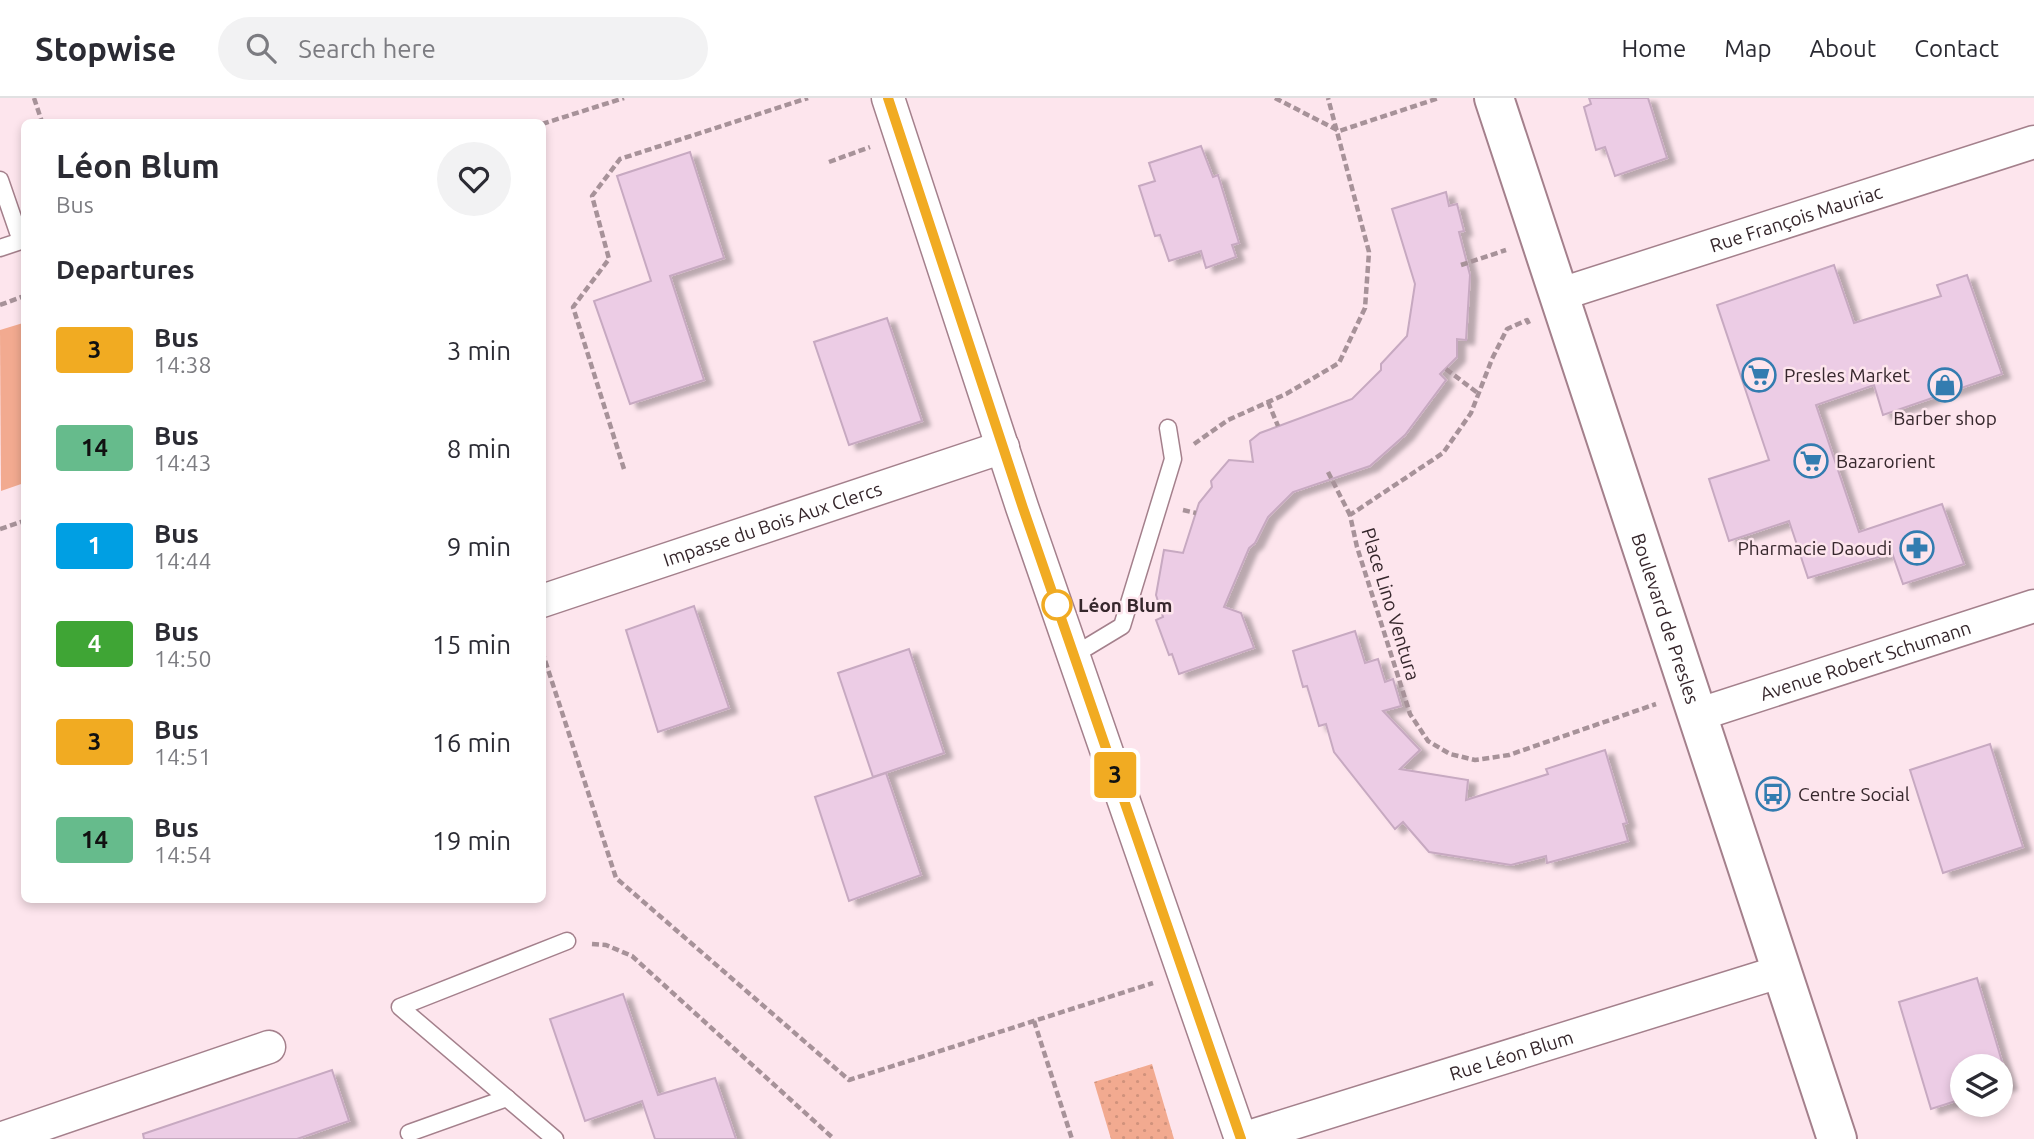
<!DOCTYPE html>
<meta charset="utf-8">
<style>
:root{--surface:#fff;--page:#f2f2f3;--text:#2b2b33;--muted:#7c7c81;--line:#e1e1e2}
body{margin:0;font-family:Ubuntu,sans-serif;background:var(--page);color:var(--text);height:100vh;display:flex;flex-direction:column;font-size:26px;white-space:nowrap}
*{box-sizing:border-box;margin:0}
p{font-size:23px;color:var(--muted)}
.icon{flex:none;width:38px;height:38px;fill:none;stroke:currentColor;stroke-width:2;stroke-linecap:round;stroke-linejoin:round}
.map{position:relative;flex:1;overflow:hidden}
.panel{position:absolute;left:21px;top:21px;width:525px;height:784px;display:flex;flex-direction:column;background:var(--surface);border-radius:10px;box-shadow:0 4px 10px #0003}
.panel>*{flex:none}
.badge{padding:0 14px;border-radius:5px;font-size:24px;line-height:46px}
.fabs{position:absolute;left:1950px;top:956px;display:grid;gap:14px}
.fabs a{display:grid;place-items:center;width:63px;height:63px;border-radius:50%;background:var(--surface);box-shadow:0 4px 10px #0003;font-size:35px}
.map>.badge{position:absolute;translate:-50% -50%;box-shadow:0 0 0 4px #fff}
h2{padding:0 35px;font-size:26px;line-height:63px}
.round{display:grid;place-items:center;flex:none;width:74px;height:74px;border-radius:37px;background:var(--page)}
.headline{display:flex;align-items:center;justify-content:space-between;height:119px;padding:0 35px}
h1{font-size:33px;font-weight:700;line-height:52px}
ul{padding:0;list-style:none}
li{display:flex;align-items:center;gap:21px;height:98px;padding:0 35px}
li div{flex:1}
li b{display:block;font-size:26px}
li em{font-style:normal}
li .badge{min-width:77px;font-weight:700;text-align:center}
header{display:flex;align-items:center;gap:42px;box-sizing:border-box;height:98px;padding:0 35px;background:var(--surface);border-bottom:2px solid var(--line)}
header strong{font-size:33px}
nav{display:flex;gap:38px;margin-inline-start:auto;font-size:24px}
.search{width:490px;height:63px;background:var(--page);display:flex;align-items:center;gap:18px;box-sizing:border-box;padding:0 24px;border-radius:38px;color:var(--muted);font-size:26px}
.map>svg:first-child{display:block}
</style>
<header>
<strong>Stopwise</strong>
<div class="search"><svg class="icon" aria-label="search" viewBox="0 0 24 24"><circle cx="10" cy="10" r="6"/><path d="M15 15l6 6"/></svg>Search here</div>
<nav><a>Home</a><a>Map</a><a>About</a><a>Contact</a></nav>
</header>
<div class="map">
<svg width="2034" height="1041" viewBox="0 0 2034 1041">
<defs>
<pattern id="grass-dots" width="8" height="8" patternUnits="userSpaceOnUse" patternTransform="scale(1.75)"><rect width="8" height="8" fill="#f2aa90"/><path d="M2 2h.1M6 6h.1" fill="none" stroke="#d0927c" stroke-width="1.8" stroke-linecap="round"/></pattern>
<filter id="shadow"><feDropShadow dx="8" dy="4.5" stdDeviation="2" flood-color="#0004"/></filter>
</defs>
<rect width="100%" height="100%" fill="#fde5ed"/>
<polygon fill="url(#grass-dots)" points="1152,966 1174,1041 1111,1041 1094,984"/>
<polygon fill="#f2aa90" points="23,225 24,231 24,385 1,393 0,232"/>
<g fill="#eccce5" stroke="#c7a9c1" stroke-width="2" filter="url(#shadow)">
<polygon points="1589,0 1648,0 1667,60 1615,78 1605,49 1596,52 1584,9 1591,6"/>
<polygon points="1201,48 1213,79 1218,77 1239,145 1232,147 1236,159 1206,170 1201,153 1169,163 1160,137 1155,138 1139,88 1155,83 1149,65"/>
<polygon points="690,54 724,160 670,178 704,282 630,306 594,203 651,183 617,78"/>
<polygon points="1446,94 1449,108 1457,106 1464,133 1459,134 1470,177 1466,242 1457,241 1457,259 1440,276 1446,282 1405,337 1370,368 1293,394 1268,419 1255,445 1249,450 1224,509 1241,515 1254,550 1179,576 1172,556 1169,557 1156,522 1163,519 1156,497 1164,452 1183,455 1199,405 1212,389 1211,383 1229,362 1253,364 1250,343 1260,335 1352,301 1381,272 1381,266 1407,238 1415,186 1392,111"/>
<polygon points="1834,167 1854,225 1941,198 1937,187 1967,177 2002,276 1883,317 1874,287 1816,307 1859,434 1942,406 1964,466 1903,486 1892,455 1808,480 1789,423 1729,443 1709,381 1769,362 1717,207"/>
<polygon points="887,220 922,323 849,347 814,244"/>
<polygon points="694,508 729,610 658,634 626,532"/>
<polygon points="1355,533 1365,565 1378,561 1385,584 1393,581 1401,608 1383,613 1420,652 1400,671 1468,682 1466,702 1548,676 1546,671 1605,652 1627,725 1623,726 1628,743 1547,765 1546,758 1511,767 1429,754 1403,724 1395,731 1334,654 1326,626 1319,628 1307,588 1303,589 1293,553"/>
<polygon points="909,551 944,655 873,679 838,575"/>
<polygon points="1990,646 2023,749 1943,775 1910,672"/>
<polygon points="886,675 921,777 849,803 815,699"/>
<polygon points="1977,880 2009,987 2000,990 2000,968 1962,968 1962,1001 1931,1011 1899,904"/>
<polygon points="623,896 658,997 715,980 736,1041 655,1041 642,1003 585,1023 550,921"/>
<polygon points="332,972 349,1023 297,1041 144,1041 143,1036"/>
</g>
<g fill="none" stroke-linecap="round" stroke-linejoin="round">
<defs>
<g id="lane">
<polyline points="0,82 21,143 0,150"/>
<polyline points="1074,557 1122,528 1173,361 1168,330"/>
<polyline points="409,1035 507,1000"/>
<polyline points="555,1041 400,909 567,843"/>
</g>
<g id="street">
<polyline points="888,0 1022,409 1241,1041"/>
<path id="s1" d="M1558,197L2034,44"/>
<path id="s2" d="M542,503L1003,349"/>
<path id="s3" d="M1697,617L2034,508"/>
<polyline points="0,1041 269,949"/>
<path id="s4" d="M1242,1041L1782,873"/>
</g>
<g id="secondary">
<path id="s5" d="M1494,0L1837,1041"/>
</g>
</defs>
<use href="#lane" stroke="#a4808c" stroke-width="19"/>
<use href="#street" stroke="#a4808c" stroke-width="35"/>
<use href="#secondary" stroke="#a4808c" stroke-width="42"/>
<g stroke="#a79299" stroke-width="4.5" stroke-dasharray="7 3.5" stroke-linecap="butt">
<polyline points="34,0 42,24"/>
<polyline points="1275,0 1339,33 1439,0"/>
<polyline points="542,26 624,0"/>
<polyline points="829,64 870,49"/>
<polyline points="1461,167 1506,152"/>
<polyline points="0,207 24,198"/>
<polyline points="1529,226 1527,222 1507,231 1492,261 1471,315 1443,355 1350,417 1357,449 1410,616 1428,643 1450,656 1475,662 1509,657 1656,606"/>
<polyline points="1446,271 1479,296"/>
<polyline points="1268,304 1278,328"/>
<polyline points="1194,346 1228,322 1286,296 1339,265 1365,210 1369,154 1328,0"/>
<polyline points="624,371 573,209 609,161 592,98 620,61 808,0"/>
<polyline points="1328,374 1350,417"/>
<polyline points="1183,412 1196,415"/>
<polyline points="0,431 24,423"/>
<polyline points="542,553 616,780 849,982 1153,885"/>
<polyline points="592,846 606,847 632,858 834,1041"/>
<polyline points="1034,923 1072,1041"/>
</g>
<use href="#lane" stroke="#fff" stroke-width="16"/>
<use href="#street" stroke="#fff" stroke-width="32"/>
<use href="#secondary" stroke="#fff" stroke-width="38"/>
</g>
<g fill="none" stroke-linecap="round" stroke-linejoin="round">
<defs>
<polyline id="line" points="888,0 1023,410 1241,1041"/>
</defs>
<use href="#line" stroke="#fff" stroke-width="16"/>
<use href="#line" stroke="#f1ab22" stroke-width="10"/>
</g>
<defs>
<symbol id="supermarket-ring" viewBox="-11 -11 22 22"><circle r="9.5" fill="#fde5ed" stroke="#337cb0" stroke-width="1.5"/><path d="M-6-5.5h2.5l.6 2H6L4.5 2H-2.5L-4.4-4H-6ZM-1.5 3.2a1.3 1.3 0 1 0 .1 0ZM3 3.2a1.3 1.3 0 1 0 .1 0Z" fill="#337cb0"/></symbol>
<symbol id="shop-ring" viewBox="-11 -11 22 22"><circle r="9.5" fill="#fde5ed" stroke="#337cb0" stroke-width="1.5"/><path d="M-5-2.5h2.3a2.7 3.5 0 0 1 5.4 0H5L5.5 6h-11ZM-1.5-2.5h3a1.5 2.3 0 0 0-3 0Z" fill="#337cb0"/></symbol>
<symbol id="pharmacy-ring" viewBox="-11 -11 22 22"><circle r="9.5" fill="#fde5ed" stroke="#337cb0" stroke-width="1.5"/><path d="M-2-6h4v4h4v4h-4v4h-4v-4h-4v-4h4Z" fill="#337cb0"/></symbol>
<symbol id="bus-ring" viewBox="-11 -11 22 22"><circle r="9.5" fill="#fde5ed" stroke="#337cb0" stroke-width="1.5"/><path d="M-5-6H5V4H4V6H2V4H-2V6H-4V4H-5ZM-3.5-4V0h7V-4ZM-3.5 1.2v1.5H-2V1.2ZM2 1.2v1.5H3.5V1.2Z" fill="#337cb0"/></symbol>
</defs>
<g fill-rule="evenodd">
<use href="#supermarket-ring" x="1740" y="258" width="38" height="38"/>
<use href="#shop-ring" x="1926" y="268" width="38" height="38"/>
<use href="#supermarket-ring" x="1792" y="344" width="38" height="38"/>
<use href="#pharmacy-ring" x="1898" y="431" width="38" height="38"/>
<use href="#bus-ring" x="1754" y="677" width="38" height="38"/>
</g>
<circle fill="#fff" stroke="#f1ab22" stroke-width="3.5" cx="1057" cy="507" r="14"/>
<g text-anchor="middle" stroke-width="5" stroke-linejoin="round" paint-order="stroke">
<g font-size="19" fill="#36272c" stroke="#fde5ed">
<text dy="7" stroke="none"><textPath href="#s1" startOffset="250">Rue François Mauriac</textPath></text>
<text dy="7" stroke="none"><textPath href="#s2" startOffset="243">Impasse du Bois Aux Clercs</textPath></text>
<text transform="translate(1391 506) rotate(73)" y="7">Place Lino Ventura</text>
<text dy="7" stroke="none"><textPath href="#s5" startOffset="548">Boulevard de Presles</textPath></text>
<text dy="7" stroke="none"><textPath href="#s3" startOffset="177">Avenue Robert Schumann</textPath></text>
<text dy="7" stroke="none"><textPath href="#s4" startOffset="282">Rue Léon Blum</textPath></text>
</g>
<g font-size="19" fill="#36272c" stroke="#fde5ed" text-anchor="start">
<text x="1784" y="284">Presles Market</text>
<text x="1945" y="327" text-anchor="middle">Barber shop</text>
<text x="1836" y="370">Bazarorient</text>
<text x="1892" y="457" text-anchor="end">Pharmacie Daoudi</text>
<text x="1798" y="703">Centre Social</text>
</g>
<g font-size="19" font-weight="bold" fill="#36272c" stroke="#fde5ed" text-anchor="start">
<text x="1078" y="514">Léon Blum</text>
</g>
</g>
</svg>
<div class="fabs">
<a><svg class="icon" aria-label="layers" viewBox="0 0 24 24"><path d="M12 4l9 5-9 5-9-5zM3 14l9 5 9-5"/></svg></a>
</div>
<b class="badge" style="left:1115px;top:677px;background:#f1ab22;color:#111">3</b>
<section class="panel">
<div class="headline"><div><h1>Léon Blum</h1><p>Bus</p></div><a class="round"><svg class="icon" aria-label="heart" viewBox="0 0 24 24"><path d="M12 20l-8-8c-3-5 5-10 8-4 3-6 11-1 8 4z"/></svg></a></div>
<h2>Departures</h2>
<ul>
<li><span class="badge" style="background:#f1ab22;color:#111">3</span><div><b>Bus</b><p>14:38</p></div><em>3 min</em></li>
<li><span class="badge" style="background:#66bb8c;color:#111">14</span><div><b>Bus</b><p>14:43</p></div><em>8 min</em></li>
<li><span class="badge" style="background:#009fe3;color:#fff">1</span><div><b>Bus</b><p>14:44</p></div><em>9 min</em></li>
<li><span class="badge" style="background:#3fa535;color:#fff">4</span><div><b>Bus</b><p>14:50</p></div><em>15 min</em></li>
<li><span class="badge" style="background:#f1ab22;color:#111">3</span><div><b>Bus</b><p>14:51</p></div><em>16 min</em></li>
<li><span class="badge" style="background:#66bb8c;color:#111">14</span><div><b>Bus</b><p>14:54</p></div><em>19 min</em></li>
</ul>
</section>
</div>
